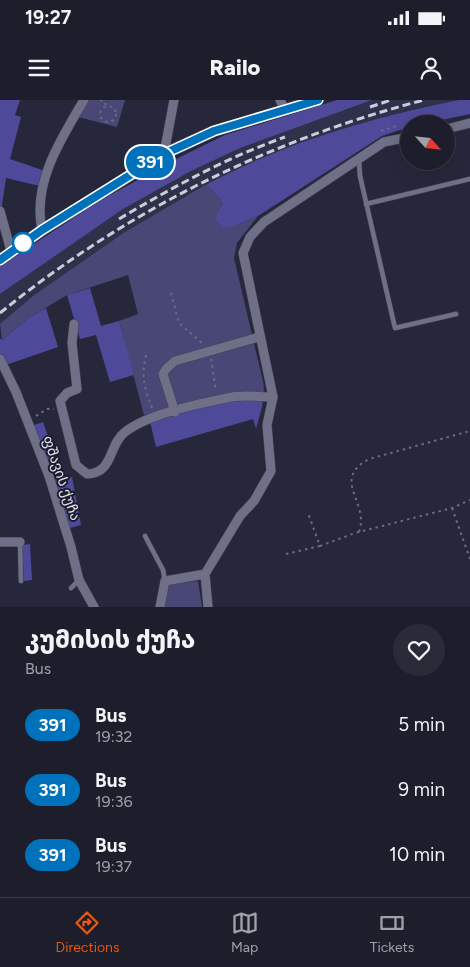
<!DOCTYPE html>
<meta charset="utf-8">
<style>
:root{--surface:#1d1d2c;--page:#2a2a38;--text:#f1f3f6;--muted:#a0a2a9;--line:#3b3b48;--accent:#ea580c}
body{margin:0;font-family:Figtree,"Noto Sans Georgian",sans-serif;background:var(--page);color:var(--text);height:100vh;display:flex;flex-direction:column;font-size:19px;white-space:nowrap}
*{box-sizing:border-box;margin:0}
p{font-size:16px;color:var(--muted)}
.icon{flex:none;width:28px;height:28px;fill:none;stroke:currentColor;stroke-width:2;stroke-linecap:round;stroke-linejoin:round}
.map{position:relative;height:507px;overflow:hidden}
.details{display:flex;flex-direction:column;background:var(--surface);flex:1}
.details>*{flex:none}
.badge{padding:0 10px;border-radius:16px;font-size:18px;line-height:32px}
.needle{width:32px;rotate:117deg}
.buttons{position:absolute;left:400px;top:15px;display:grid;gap:10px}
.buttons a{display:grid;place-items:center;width:55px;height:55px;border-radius:50%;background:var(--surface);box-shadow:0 5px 20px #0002,0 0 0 1px var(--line);font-size:25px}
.map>.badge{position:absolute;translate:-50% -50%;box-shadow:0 0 0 2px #fff}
.round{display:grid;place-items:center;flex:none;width:52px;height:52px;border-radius:26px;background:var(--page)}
.headline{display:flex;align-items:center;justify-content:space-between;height:85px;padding:0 25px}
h1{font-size:24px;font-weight:800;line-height:38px}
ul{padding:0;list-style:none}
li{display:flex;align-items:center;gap:15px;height:65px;padding:0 25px}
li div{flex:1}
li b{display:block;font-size:19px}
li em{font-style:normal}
li .badge{min-width:55px;font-weight:700;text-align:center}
.status{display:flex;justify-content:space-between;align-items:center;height:35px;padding:0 25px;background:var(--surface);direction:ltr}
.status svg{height:14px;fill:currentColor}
header{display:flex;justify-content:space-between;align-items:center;height:65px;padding:0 25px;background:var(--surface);font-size:22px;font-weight:800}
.dock{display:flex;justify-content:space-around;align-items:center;height:70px;border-top:1px solid var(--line);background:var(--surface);font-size:14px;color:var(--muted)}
.dock a{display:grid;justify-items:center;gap:2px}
.dock .selected{color:var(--accent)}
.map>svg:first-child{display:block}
</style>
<div class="status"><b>19:27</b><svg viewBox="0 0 49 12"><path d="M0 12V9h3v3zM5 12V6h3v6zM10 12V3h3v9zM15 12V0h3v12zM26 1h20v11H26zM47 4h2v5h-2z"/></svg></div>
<header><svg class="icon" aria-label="menu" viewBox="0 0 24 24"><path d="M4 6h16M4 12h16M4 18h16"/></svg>Railo<svg class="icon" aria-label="person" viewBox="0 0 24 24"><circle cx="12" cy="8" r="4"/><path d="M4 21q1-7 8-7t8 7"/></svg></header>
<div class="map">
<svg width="470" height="507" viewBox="0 0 470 507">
<rect width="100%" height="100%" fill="#27273b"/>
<polygon fill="#2f304a" points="372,0 459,0 361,23 232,71 207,84 0,224 0,194 123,109 191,71 240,48"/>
<g fill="#484776">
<polygon points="87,0 125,0 117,27 78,17"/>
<polygon points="207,84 223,103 217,113 237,125 258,116 237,143 234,158 264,286 261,290 207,299 144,315 119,221 138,214 128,175 67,195 30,217 2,240 0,224 33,196 125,132"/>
<polygon points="198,481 202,507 164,507 168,484"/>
</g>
<g fill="#4f499a">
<polygon points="0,0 20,0 15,15 21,17 10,59 45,71 40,86 6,78 2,105 4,123 0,128"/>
<polygon points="337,0 372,0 240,48 191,71 123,109 0,194 0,166 101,100 184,55 225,35"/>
<path d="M459,0H470V14L423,24H409V27L382,36L258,116L237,125L224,128L216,121L217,113L223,103L207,84C285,43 372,17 459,0Z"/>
<polygon points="90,188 101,226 119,221 134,275 110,282 96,235 80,239 67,195"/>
<polygon points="46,208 58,247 0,267 0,238 2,240 30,217"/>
<polygon points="264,286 262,307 256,329 253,319 156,347 148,313 207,299 261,290"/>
<polygon points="43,322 63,379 72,377 81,425 70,428 31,326"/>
<polygon points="30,444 32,480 24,481 22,445"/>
</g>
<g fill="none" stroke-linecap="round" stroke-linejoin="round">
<defs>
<g id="service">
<polyline points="359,60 360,76 395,228 456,214"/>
<polyline points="366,104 470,79"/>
<polyline points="145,436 163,470 165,481"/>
<polyline points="20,442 21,481"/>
<polyline points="71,488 79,480"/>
</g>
<g id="minor">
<polyline points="280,0 285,10"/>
<polyline points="446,29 470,23"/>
<polyline points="164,54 174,0"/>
<polyline points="0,111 11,151"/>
<path d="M42,130C32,83 61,39 84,0"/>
<path d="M74,224L72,243L77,289L67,293L60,301L76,365L87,374C114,373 108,345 125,332C148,314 198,304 227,298C241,294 258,297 273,297"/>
<polyline points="0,259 16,292 49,376 71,447 79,480 94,507"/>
<polyline points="175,312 163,274 166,269 175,261 259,237"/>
<polyline points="0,442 20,442"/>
<polyline points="160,507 165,481 205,474"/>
<polyline points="208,507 205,474 240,416 254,401 271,371 267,325 273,297 243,153 250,137 264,122 384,42 409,37"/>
</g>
<polyline id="tertiary" points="0,160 42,130 164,54 214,31 318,0"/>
</defs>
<use href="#service" stroke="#434253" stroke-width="5.5"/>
<use href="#minor" stroke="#434253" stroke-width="10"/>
<use href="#tertiary" stroke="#434253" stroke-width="12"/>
<g stroke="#6c6c7e" stroke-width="2" stroke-dasharray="2.5 4" stroke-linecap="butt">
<polyline points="100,0 104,1 106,5"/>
<circle cx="108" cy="14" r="8"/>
<polyline points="381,31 396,26"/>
<polyline points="171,193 179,223 203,244"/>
<path d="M146,255C141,277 144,286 152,308"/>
<polyline points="211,259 216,291"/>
<polyline points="36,316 47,309 54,309"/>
<polyline points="452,408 470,459"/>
<path d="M359,432C370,402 330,380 369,359L470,331"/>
<polyline points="320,446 355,433 452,408 470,400"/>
<polyline points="286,454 320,446 308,413"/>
</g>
<use href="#service" stroke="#6f7087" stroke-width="4.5"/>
<use href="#minor" stroke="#6f7087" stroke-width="9"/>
<use href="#tertiary" stroke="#6f7087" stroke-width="11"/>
<g stroke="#cbccda" stroke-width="3" stroke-dasharray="8 4" stroke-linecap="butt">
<polyline points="370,7 391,0"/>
<path d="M119,119C173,87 226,58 285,37"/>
<path d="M0,213C126,111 267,41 424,0"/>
</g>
</g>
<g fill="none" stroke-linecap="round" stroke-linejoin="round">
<defs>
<polyline id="line" points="0,160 42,130 164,54 214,31 318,0"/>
</defs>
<use href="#line" stroke="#fff" stroke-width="11"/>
<use href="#line" stroke="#0072bc" stroke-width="8"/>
</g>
<circle fill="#fff" stroke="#0072bc" stroke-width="2.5" cx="23" cy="143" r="10"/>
<g text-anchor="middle" stroke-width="4" stroke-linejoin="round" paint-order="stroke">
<g font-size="14" fill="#e4e5f2" stroke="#1d1d30">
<text transform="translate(62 378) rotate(71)" y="5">ფშავის ქუჩა</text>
</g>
</g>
</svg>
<div class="buttons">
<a><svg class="needle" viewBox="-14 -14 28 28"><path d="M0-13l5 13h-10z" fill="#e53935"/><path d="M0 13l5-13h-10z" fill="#a0a2a9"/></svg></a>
</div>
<b class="badge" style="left:150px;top:62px;background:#0072bc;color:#fff">391</b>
</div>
<section class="details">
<div class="headline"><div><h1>კუმისის ქუჩა</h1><p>Bus</p></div><a class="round"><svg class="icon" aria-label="heart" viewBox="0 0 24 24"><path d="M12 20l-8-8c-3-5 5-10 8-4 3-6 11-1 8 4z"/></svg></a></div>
<ul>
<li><span class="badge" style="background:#0072bc;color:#fff">391</span><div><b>Bus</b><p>19:32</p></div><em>5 min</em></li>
<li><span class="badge" style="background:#0072bc;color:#fff">391</span><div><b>Bus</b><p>19:36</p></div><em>9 min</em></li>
<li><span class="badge" style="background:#0072bc;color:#fff">391</span><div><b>Bus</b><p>19:37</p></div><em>10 min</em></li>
</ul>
</section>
<nav class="dock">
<a class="selected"><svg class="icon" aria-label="directions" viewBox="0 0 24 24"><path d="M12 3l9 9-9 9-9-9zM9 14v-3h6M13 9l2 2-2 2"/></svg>Directions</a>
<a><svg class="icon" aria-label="map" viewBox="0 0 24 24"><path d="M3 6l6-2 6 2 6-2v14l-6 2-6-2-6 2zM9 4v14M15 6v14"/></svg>Map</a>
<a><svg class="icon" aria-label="tickets" viewBox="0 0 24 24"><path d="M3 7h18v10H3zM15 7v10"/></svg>Tickets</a>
</nav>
